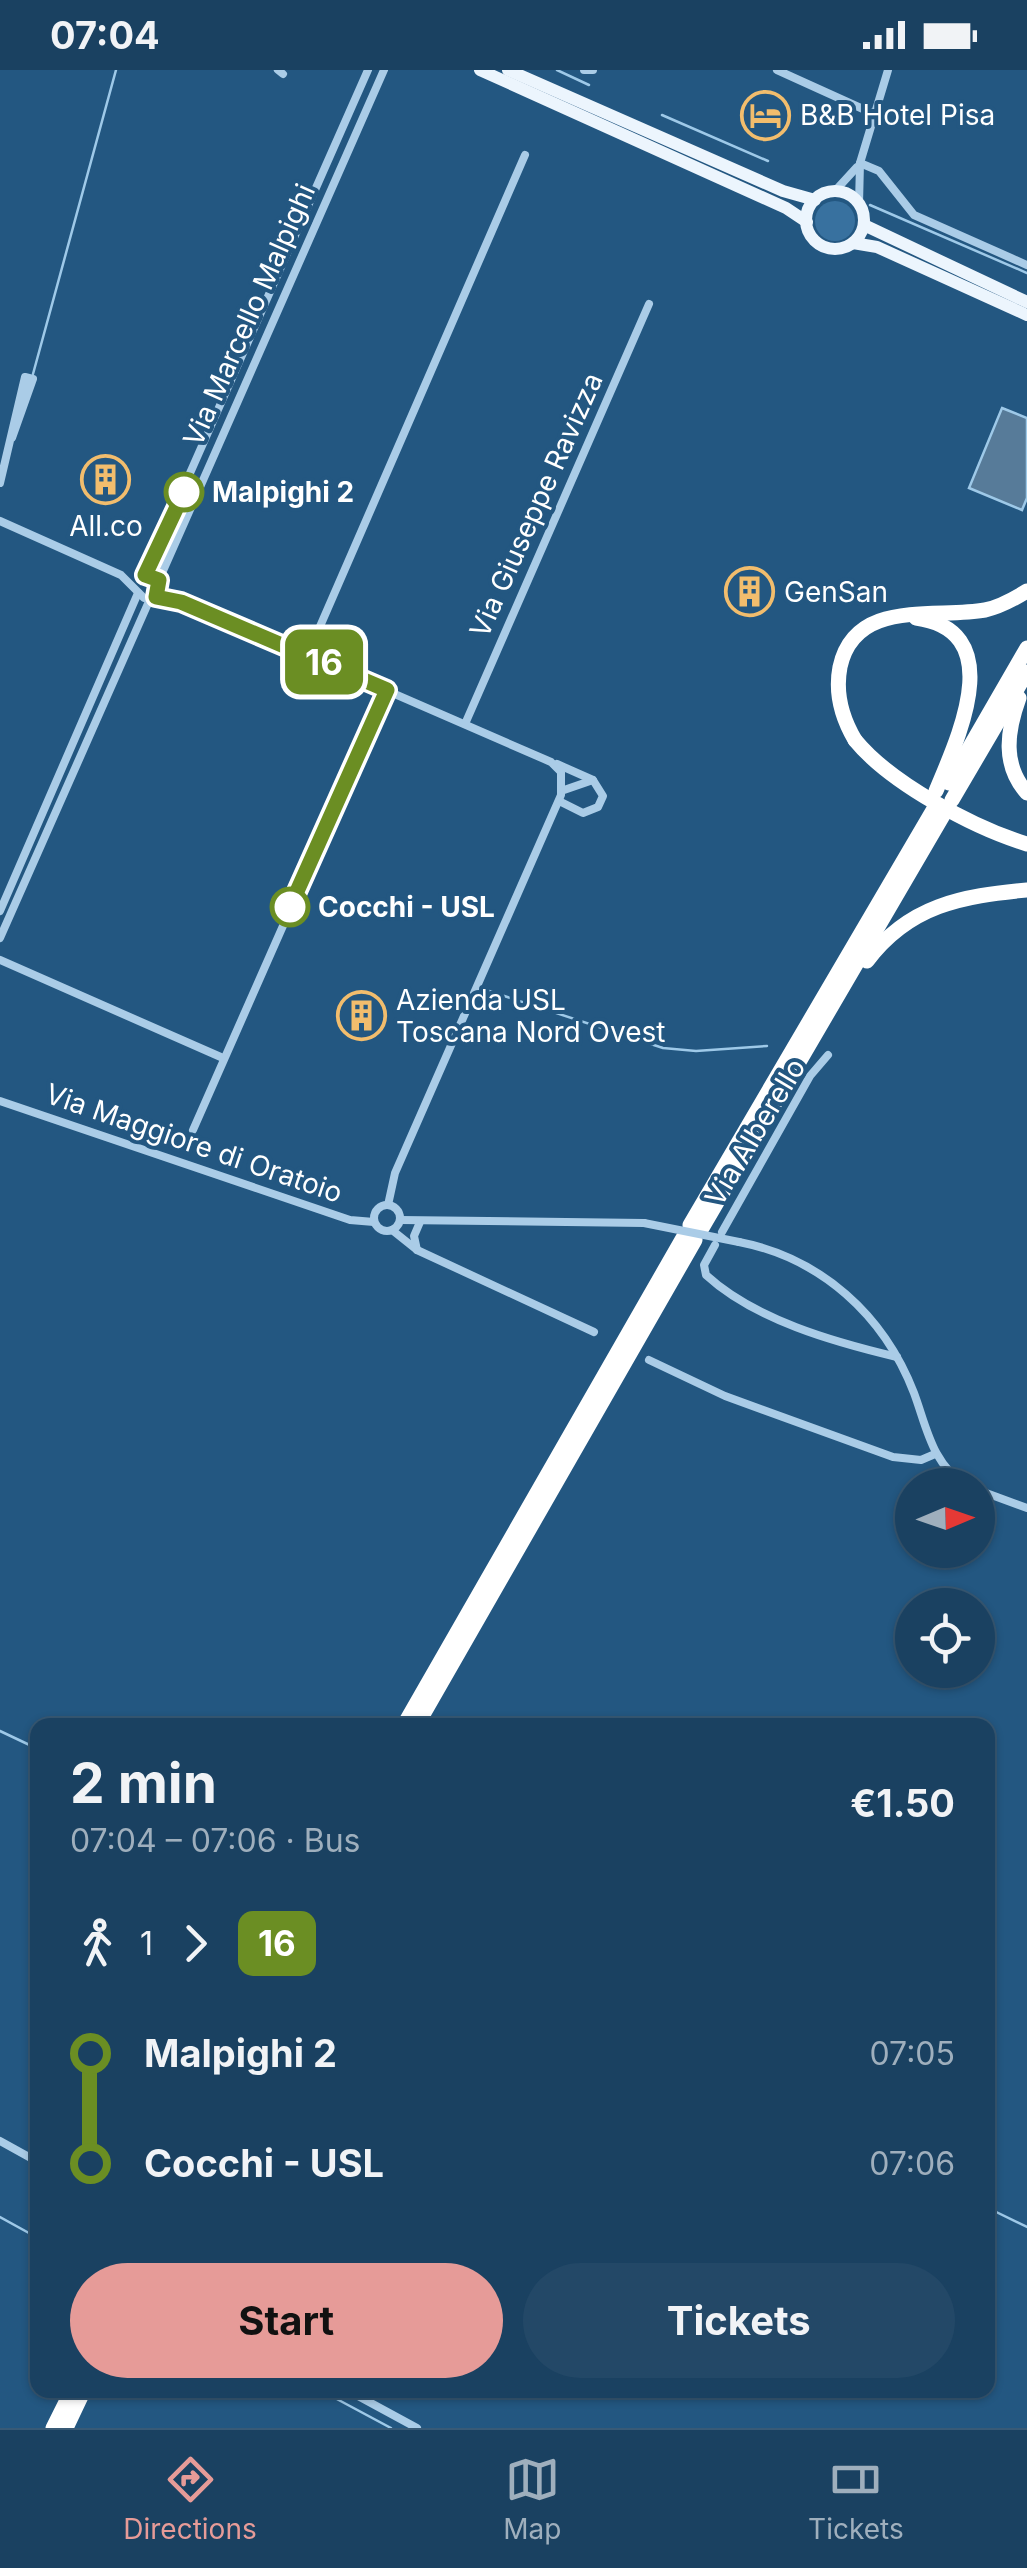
<!DOCTYPE html>
<meta charset="utf-8">
<style>
:root{--surface:#1a4161;--page:#234867;--text:#f1f3f6;--muted:#9fafbd;--line:#385a76;--accent:#e69b98}
body{margin:0;font-family:Inter,sans-serif;background:var(--page);color:var(--text);height:100vh;display:flex;flex-direction:column;font-size:38px;white-space:nowrap}
*{box-sizing:border-box;margin:0}
p{font-size:32px;color:var(--muted)}
.icon{flex:none;width:55px;height:55px;fill:none;stroke:currentColor;stroke-width:2;stroke-linecap:round;stroke-linejoin:round}
.map{position:relative;flex:1;overflow:hidden}
.side{position:absolute;left:30px;top:1648px;width:965px;height:680px;display:flex;flex-direction:column;background:var(--surface);border-radius:20px;box-shadow:0 2px 8px #0004,0 0 0 2px var(--line)}
.side>*{flex:none}
.badge{padding:0 20px;border-radius:15px;font-size:35px;line-height:65px}
.needle{width:65px;rotate:88deg}
.buttons{position:absolute;left:895px;top:1398px;display:grid;gap:20px}
.buttons a{display:grid;place-items:center;width:100px;height:100px;border-radius:50%;background:var(--surface);box-shadow:0 2px 8px #0004,0 0 0 2px var(--line);font-size:50px}
.map>.badge{position:absolute;translate:-50% -50%;box-shadow:0 0 0 5px #fff}
.legs{display:flex;align-items:center;gap:15px;height:110px;padding:0 40px;font-size:32px}
.legs p{margin-inline-start:auto}
.overview{display:flex;align-items:center;justify-content:space-between;height:170px;padding:0 40px}
h1{font-size:55px;font-weight:700;line-height:75px}
.cta{display:flex;gap:20px;margin-top:auto;padding:20px 40px}
.cta a{flex:1;height:115px;border-radius:60px;background:var(--accent);color:#111;font-size:40px;font-weight:700;line-height:115px;text-align:center}
.cta a+a{background:var(--page);color:var(--text)}
ul{padding:0 40px;list-style:none}
li{display:flex;align-items:center;gap:35px;height:110px;font-size:38px}
li i{display:grid;place-items:center;width:15px;height:100%;margin:0 12px;background:currentColor}
li i::after{content:'';width:25px;height:25px;margin:-12px;border:8px solid;border-radius:50%;background:var(--surface)}
li p{margin-inline-start:auto}
li:first-child i{background:linear-gradient(#0000 50%,currentColor 0)}
li:last-child i{background:linear-gradient(currentColor 50%,#0000 0)}
.status{display:flex;justify-content:space-between;align-items:center;height:70px;padding:0 50px;background:var(--surface);direction:ltr}
.status svg{height:28px;fill:currentColor}
.dock{display:flex;justify-content:space-around;align-items:center;height:140px;border-top:2px solid var(--line);background:var(--surface);font-size:28px;color:var(--muted)}
.dock a{display:grid;justify-items:center;gap:5px}
.dock .active{color:var(--accent)}
.map>svg:first-child{display:block}
</style>
<div class="status"><b>07:04</b><svg viewBox="0 0 49 12"><path d="M0 12V9h3v3zM5 12V6h3v6zM10 12V3h3v9zM15 12V0h3v12zM26 1h20v11H26zM47 4h2v5h-2z"/></svg></div>
<div class="map">
<svg width="1027" height="2358" viewBox="0 0 1027 2358">
<rect width="100%" height="100%" fill="#235781"/>
<circle fill="#38719f" cx="835" cy="151" r="20"/>
<polygon fill="#577b99" stroke="#9ec9e8" stroke-width="2.5" points="1002,338 1027,348 1027,428 1022,440 969,418"/>
<g fill="none" stroke-linecap="round" stroke-linejoin="round">
<g stroke="#9ec9e8" stroke-width="2.5">
<polyline points="557,0 589,15"/>
<polyline points="662,45 768,91"/>
<polyline points="870,135 1027,203"/>
<polyline points="33,304 116,0"/>
<polyline points="489,921 663,978 696,981 767,976"/>
<polyline points="0,1661 38,1679"/>
<polyline points="988,2138 1027,2157"/>
<polyline points="0,2147 38,2168"/>
<polyline points="320,2320 391,2358"/>
</g>
<g stroke="#aacce7" stroke-width="8">
<polyline points="278,0 283,4"/>
<polyline points="584,0 593,0"/>
<polyline points="777,0 874,44"/>
<polyline points="860,93 879,101 914,145 1027,195"/>
<polyline points="835,121 857,97"/>
<polyline points="859,134 860,93 888,0"/>
<polyline points="0,413 25,307 33,309 12,368"/>
<polyline points="0,451 121,505 144,528 181,531 551,692 561,702 561,725 395,1103 388,1135"/>
<polyline points="145,505 368,0"/>
<polyline points="159,510 384,0"/>
<polyline points="308,584 525,85"/>
<polyline points="465,654 649,234"/>
<polyline points="557,694 593,710 603,726 598,737 583,743 559,731"/>
<polyline points="564,720 593,710"/>
<polyline points="0,841 138,523"/>
<polyline points="0,868 150,529"/>
<polyline points="0,890 223,988"/>
<polyline points="0,1031 350,1150 374,1152"/>
<polyline points="193,1060 387,620"/>
<circle cx="387" cy="1148" r="13"/>
<polyline points="400,1150 644,1153"/>
<polyline points="392,1160 417,1180 594,1262"/>
<polyline points="722,1162 810,1006 828,985"/>
<path d="M739,1172C821,1188 884,1245 914,1323C927,1358 932,1394 966,1415"/>
<path d="M715,1175L704,1195L706,1205C755,1250 834,1272 897,1287"/>
<polyline points="417,1180 414,1166 420,1152"/>
<polyline points="649,1290 725,1326 893,1387 921,1390 935,1384"/>
<polyline points="978,1420 1027,1438"/>
<polyline points="0,2071 38,2092"/>
<polyline points="347,2320 417,2358"/>
</g>
<g stroke="#ecf5fd" stroke-width="12">
<polyline points="480,0 786,138 807,152"/>
<polyline points="508,0 783,121 815,130"/>
<circle cx="835" cy="150" r="29"/>
<polyline points="864,155 1027,232"/>
<polyline points="853,173 877,177 1027,245"/>
</g>
<g stroke="#fff" stroke-width="15">
<path d="M916,548C1010,561 957,670 936,721"/>
<path d="M1019,628C1007,661 1002,695 1027,723"/>
<path d="M855,670C842,648 835,623 840,597C855,528 935,549 985,540C1000,537 1014,529 1027,521"/>
<polyline points="949,713 1027,578"/>
<polyline points="952,730 1027,602"/>
<path d="M867,891C909,835 962,826 1027,820"/>
<polyline points="690,1155 935,737"/>
<polyline points="702,1158 945,742"/>
<polyline points="404,1655 683,1168"/>
<polyline points="417,1655 695,1170"/>
<polyline points="53,2358 72,2320"/>
<polyline points="66,2358 84,2320"/>
</g>
<polyline stroke="#aacce7" stroke-width="8" points="644,1153 739,1172"/>
<path stroke="#fff" stroke-width="15" d="M855,670C890,713 974,758 1027,774"/>
</g>
<g fill="none" stroke-linecap="round" stroke-linejoin="round">
<defs>
<polyline id="line-1" points="184,422 145,505 159,510 156,527 181,532 387,620 290,837"/>
</defs>
<use href="#line-1" stroke="#fff" stroke-width="22"/>
<use href="#line-1" stroke="#6b8e23" stroke-width="15"/>
</g>
<defs>
<symbol id="hotel-ring" viewBox="-11 -11 22 22"><circle r="9.5" fill="#235781" stroke="#f2bd6d" stroke-width="1.5"/><path d="M-6-4.5h1.5V1H6V5H4.5V3h-9V5H-6ZM-4 0a1.8 1.8 0 1 1 3.6 0ZM.5 0V-2.5h3Q6-2.5 6 0Z" fill="#f2bd6d"/></symbol>
<symbol id="building-ring" viewBox="-11 -11 22 22"><circle r="9.5" fill="#235781" stroke="#f2bd6d" stroke-width="1.5"/><path d="M-4-6H4V6H1V3H-1V6H-4ZM-2.5-4.3h1.7v1.8h-1.7ZM.8-4.3h1.7v1.8H.8ZM-2.5-1h1.7V.8h-1.7ZM.8-1h1.7V.8H.8Z" fill="#f2bd6d"/></symbol>
</defs>
<g fill-rule="evenodd">
<use href="#hotel-ring" x="738" y="18" width="55" height="55"/>
<use href="#building-ring" x="78" y="382" width="55" height="55"/>
<use href="#building-ring" x="722" y="494" width="55" height="55"/>
<use href="#building-ring" x="334" y="918" width="55" height="55"/>
</g>
<g fill="#fff" stroke="#6b8e23" stroke-width="5">
<circle cx="184" cy="422" r="18"/>
<circle cx="290" cy="837" r="18"/>
</g>
<g text-anchor="middle" stroke-width="8" stroke-linejoin="round" paint-order="stroke">
<g font-size="28" fill="#fff" stroke="#235781" text-anchor="start">
<text x="800" y="55">B&amp;B Hotel Pisa</text>
<text x="106" y="466" text-anchor="middle">All.co</text>
<text x="784" y="532">GenSan</text>
<text x="396" y="940">Azienda USL<tspan x="396" dy="32">Toscana Nord Ovest</tspan></text>
</g>
<g font-size="28" fill="#fff" stroke="#235781">
<text transform="translate(249 245) rotate(-66)" y="10">Via Marcello Malpighi</text>
<text transform="translate(536 435) rotate(-66)" y="10">Via Giuseppe Ravizza</text>
<text transform="translate(755 1062) rotate(-59)" y="10">Via Alberello</text>
<text transform="translate(194 1073) rotate(19)" y="10">Via Maggiore di Oratoio</text>
</g>
<g font-size="28" font-weight="bold" fill="#fff" stroke="#235781" text-anchor="start">
<text x="212" y="432">Malpighi 2</text>
<text x="318" y="847">Cocchi - USL</text>
</g>
</g>
</svg>
<div class="buttons">
<a><svg class="needle" viewBox="-14 -14 28 28"><path d="M0-13l5 13h-10z" fill="#e53935"/><path d="M0 13l5-13h-10z" fill="#9fafbd"/></svg></a>
<a><svg class="icon" aria-label="locate" viewBox="0 0 24 24"><circle cx="12" cy="12" r="6"/><path d="M12 2v4M12 18v4M2 12h4M18 12h4"/></svg></a>
</div>
<b class="badge" style="left:324px;top:592px;background:#6b8e23;color:#fff">16</b>
<section class="side">
<div class="overview"><div><h1>2 min</h1><p>07:04 – 07:06 · Bus</p></div><b>€1.50</b></div>
<div class="legs"><svg class="icon" aria-label="walk" viewBox="0 0 24 24"><circle cx="13" cy="4" r="2"/><path d="M13 8l-2 6 4 7M11 14l-3 7M7 12l3-4h3l4 4"/></svg>1<svg class="icon" aria-label="forward" viewBox="0 0 24 24"><path d="M9 5l7 7-7 7"/></svg><b class="badge" style="background:#6b8e23;color:#fff">16</b></div>
<ul>
<li><i style="color:#6b8e23"></i><b>Malpighi 2</b><p>07:05</p></li>
<li><i style="color:#6b8e23"></i><b>Cocchi - USL</b><p>07:06</p></li>
</ul>
<div class="cta"><a>Start</a><a>Tickets</a></div>
</section>
</div>
<nav class="dock">
<a class="active"><svg class="icon" aria-label="directions" viewBox="0 0 24 24"><path d="M12 3l9 9-9 9-9-9zM9 14v-3h6M13 9l2 2-2 2"/></svg>Directions</a>
<a><svg class="icon" aria-label="map" viewBox="0 0 24 24"><path d="M3 6l6-2 6 2 6-2v14l-6 2-6-2-6 2zM9 4v14M15 6v14"/></svg>Map</a>
<a><svg class="icon" aria-label="tickets" viewBox="0 0 24 24"><path d="M3 7h18v10H3zM15 7v10"/></svg>Tickets</a>
</nav>
